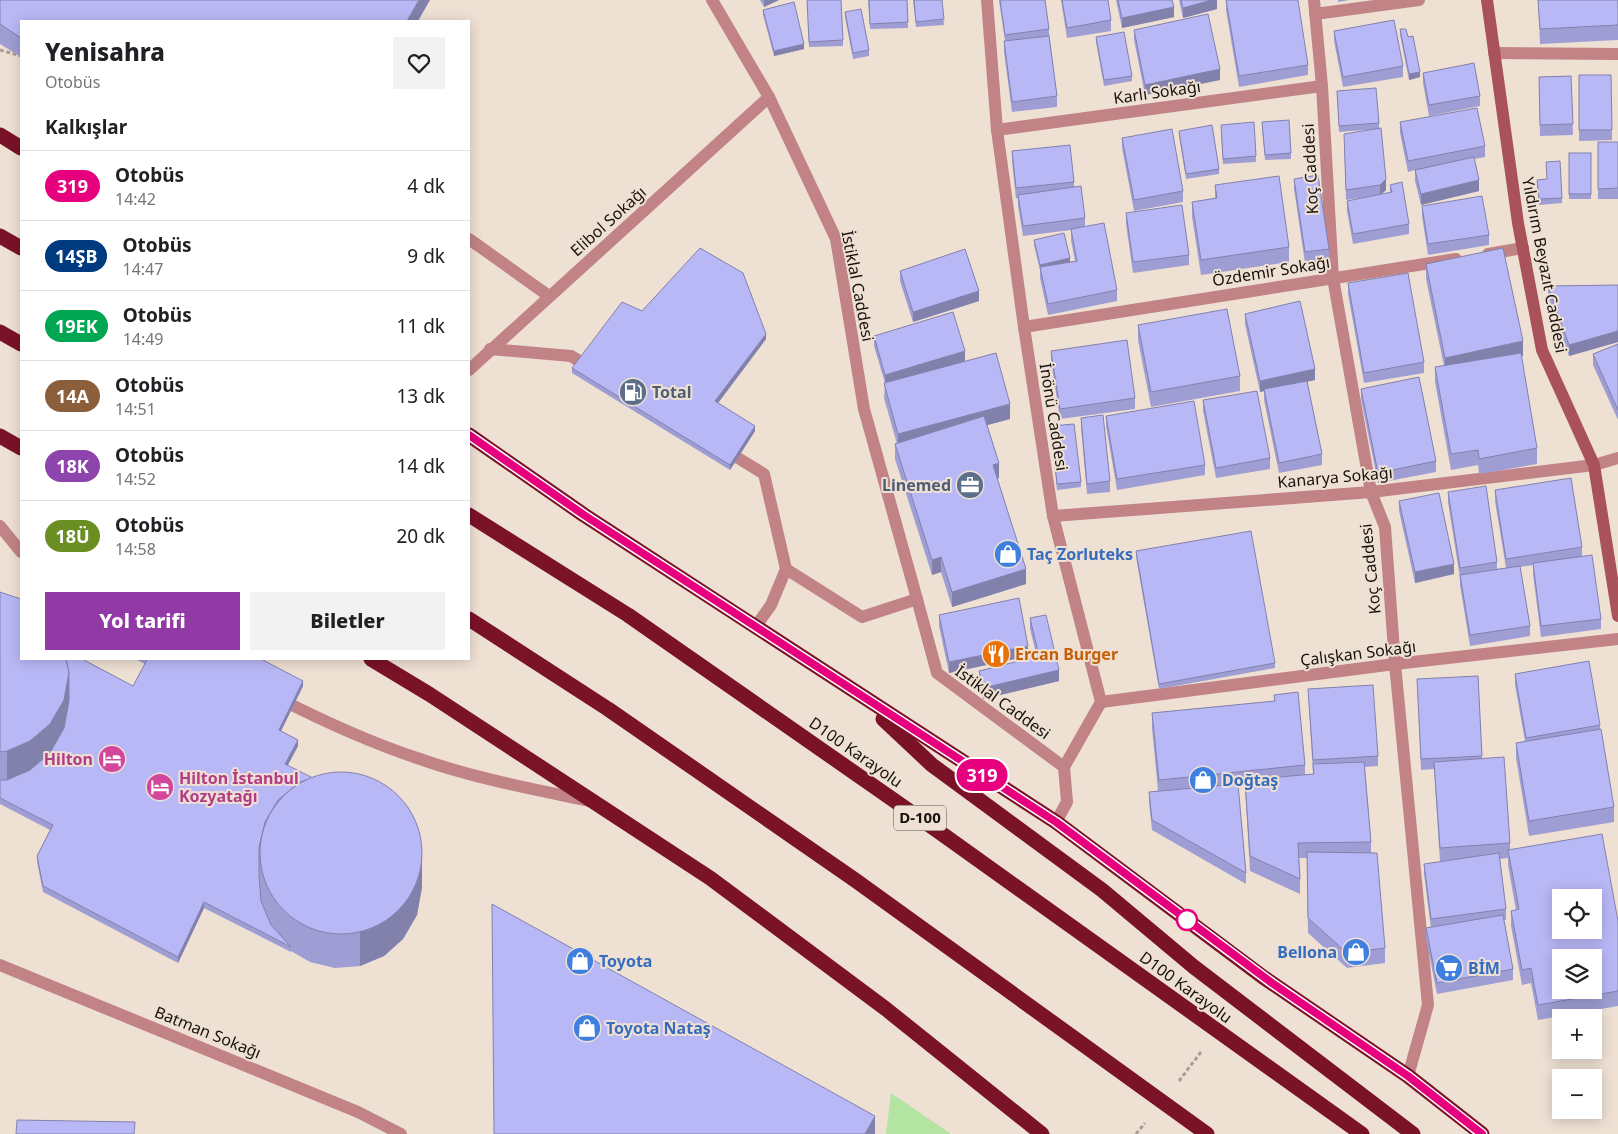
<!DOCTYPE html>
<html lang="tr">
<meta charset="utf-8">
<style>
:root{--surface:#fff;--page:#f2f2f2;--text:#202124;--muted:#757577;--line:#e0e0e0;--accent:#9139a5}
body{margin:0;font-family:"Noto Sans",sans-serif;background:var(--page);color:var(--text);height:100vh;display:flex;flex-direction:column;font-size:19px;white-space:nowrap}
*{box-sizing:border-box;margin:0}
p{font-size:16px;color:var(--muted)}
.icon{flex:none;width:28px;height:28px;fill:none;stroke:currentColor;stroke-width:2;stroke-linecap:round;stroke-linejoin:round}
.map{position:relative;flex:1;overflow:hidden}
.details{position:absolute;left:20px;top:20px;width:450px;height:640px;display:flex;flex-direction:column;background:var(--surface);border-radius:0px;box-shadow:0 2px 12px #0003}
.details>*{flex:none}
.badge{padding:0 10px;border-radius:16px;font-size:18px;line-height:32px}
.controls{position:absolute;left:1552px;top:889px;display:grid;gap:10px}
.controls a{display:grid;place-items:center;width:50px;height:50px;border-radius:0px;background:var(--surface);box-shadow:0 2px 12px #0003;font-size:25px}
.map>.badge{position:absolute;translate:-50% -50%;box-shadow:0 0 0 2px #fff}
h2{padding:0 25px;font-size:19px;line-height:45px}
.round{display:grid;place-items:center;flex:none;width:52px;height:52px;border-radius:0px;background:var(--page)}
.summary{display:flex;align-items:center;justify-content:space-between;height:85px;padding:0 25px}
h1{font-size:24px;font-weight:800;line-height:38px}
.primary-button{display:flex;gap:10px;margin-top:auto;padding:10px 25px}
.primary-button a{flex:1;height:58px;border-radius:0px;background:var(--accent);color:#fff;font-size:20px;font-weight:800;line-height:58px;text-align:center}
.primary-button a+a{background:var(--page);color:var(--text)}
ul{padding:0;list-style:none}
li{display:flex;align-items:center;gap:15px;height:70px;padding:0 25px;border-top:1px solid var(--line)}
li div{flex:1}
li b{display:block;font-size:19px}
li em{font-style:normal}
li .badge{min-width:55px;font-weight:700;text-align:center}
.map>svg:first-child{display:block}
</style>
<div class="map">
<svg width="1618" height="1134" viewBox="0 0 1618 1134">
<rect width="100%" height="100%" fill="#efe0d4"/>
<polygon fill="#b3e4a1" points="891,1093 951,1134 886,1134"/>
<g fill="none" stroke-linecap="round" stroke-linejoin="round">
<g stroke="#a99d94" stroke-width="3" stroke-dasharray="4 2.5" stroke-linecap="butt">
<polyline points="0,50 21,56"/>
<polyline points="1179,1081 1201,1052"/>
<polyline points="1136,1134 1145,1123"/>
</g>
<g stroke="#c18386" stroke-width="12">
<polyline points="469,239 549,296"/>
<polyline points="490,349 571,356 581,362"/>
<polyline points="738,458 764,474 786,569 771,605 756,626"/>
<polyline points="0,526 21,552"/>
<path d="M278,698C323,721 369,742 417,758C473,778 532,789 590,801"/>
</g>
<g stroke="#c18386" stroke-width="12">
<polyline points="712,0 769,97 836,239 864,409 917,599 937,673 1064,767"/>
<polyline points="987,0 997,130 1024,327 1053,516 1101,702 1064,767 1067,802 1056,822"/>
<polyline points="1314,0 1322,86 1333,278 1371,492 1385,527 1395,664 1428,1005 1408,1076"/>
<polyline points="1315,14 1419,0"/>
<polyline points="1494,53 1618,54"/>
<polyline points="997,130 1322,86"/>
<polyline points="1488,254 1523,248"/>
<polyline points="1024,327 1456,259"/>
<polyline points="469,370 769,97"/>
<polyline points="1053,516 1371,492 1594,465 1618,458"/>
<polyline points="786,569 862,617 917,599"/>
<polyline points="1101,702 1395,664 1618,639"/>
<polyline points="0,965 358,1112 401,1134"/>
</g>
<polyline stroke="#aa525a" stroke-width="12" points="1487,0 1518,223 1542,350 1594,465 1618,616"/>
<g stroke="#7a1228" stroke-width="15">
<polyline points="0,135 21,148"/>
<polyline points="0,236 21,248"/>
<polyline points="0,332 21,344"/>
<polyline points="469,435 584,515 1056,822 1263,977 1408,1076 1482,1134"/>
<polyline points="0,436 21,448"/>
<polyline points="469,515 628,615 938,831 1362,1134"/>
<polyline points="469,619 608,709 855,880 1207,1134"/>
<polyline points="371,659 429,694 710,878 886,1009 1042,1134"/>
<polyline points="883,719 932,765 1102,890 1194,967 1413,1134"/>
</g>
</g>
<g fill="#9f9ed4">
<polygon points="0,0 21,21 21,57 0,44"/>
<polygon points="760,0 779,0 764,7"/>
<polygon points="807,0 843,40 843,46 809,47"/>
<polygon points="868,0 907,0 908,28 870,29"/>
<polygon points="913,0 942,0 944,25 916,27"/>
<polygon points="999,0 1045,0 1057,96 1057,107 1012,112 1004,52 1004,41 1005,41"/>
<polygon points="1061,0 1108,0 1111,20 1111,31 1067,38"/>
<polygon points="1116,0 1172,0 1174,17 1122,28"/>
<polygon points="1179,0 1217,0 1217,9 1183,18"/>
<polygon points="1226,0 1308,65 1308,75 1239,87 1226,10"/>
<polygon points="1338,0 1349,0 1338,2"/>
<polygon points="1538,0 1618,0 1618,40 1540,44"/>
<polygon points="763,10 804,49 774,56 763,15"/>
<polygon points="845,12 869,50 869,56 853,59 845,17"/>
<polygon points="1400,29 1420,77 1409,80 1400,35"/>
<polygon points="1134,30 1220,80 1145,95 1134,40"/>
<polygon points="1334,31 1403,66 1403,77 1343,87 1334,41"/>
<polygon points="1096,37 1132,76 1132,81 1104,86 1096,42"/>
<polygon points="1423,73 1480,96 1480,106 1429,116 1423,83"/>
<polygon points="1579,75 1611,75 1612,140 1579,141"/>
<polygon points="1571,76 1573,135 1540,136 1539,77"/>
<polygon points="1337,91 1379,123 1379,129 1339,132"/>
<polygon points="1400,122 1485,146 1485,157 1474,159 1479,191 1421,205 1415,181 1415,170 1408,172 1400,133"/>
<polygon points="1262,127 1291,153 1291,159 1265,160"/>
<polygon points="1221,130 1256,156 1256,162 1223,164"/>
<polygon points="1179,131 1219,169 1219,174 1186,179 1179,136"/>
<polygon points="1344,134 1386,190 1381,195 1390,193 1390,185 1409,224 1409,234 1353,244 1347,211 1347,201 1366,197 1346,200"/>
<polygon points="1122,138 1183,191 1183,202 1134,211 1122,148"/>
<rect x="1598" y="142" width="20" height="57"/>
<polygon points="1012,151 1074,182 1074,187 1085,218 1085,227 1117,290 1117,301 1048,315 1040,278 1040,270 1034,245 1034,240 1070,262 1075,261 1071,240 1071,230 1023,236 1018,206 1018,198 1016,199 1012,161"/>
<rect x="1569" y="153" width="22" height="46"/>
<polygon points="1294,179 1329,249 1329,259 1305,263 1294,189"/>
<polygon points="1215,185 1289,247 1289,262 1201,275 1192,217 1192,202 1215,198"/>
<polygon points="1537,185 1562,198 1562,203 1539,205"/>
<polygon points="1422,206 1489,235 1489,245 1428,255 1422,216"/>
<polygon points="1126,213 1189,255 1189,265 1133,273 1126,224"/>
<polygon points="1426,264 1523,356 1521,357 1537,448 1537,464 1479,474 1478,465 1451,470 1435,382 1435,367 1444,366 1426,279"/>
<polygon points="900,271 979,301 913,322 900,281"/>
<polygon points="1348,283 1424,362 1424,373 1364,383 1348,294"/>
<polygon points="1618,285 1618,342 1569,356 1548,296 1548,286"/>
<polygon points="642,311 766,339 718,403 755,431 730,470 572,373 572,368"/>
<polygon points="1245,314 1315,380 1307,381 1322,454 1322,465 1279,473 1264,400 1264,391 1260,392 1245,324"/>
<polygon points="1138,325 1240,376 1240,391 1151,407 1138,340"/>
<polygon points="874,336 965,361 1010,419 987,425 999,478 997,479 1026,584 952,607 941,572 932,575 895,459 895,444 897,444 884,398 885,383 874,346"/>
<polygon points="1618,344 1618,420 1593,365 1593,354"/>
<polygon points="1051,351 1135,398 1135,409 1060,419 1051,361"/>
<polygon points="1361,389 1436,461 1436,472 1378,483 1361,399"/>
<polygon points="1203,400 1270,458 1270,469 1216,478 1203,411"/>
<polygon points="1106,416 1205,465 1205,475 1117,490 1106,426"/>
<polygon points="1081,418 1110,481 1110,492 1087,494 1081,428"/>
<polygon points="1051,426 1081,482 1081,487 1057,490"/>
<polygon points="1495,490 1582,547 1582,557 1601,619 1601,629 1541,637 1533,574 1533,565 1520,567 1530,626 1530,636 1470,646 1460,585 1460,578 1448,502 1448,492 1497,562 1497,569 1506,568 1495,501"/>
<polygon points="1399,501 1454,574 1415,583 1399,511"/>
<polygon points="1136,551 1275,663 1275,668 1159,689 1136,557"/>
<polygon points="0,592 21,659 133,686 145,664 135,659 261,659 303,686 281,731 298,746 288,765 422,887 417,915 403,939 384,956 360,966 335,968 310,962 291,951 291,952 204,908 178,963 43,892 37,862 37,856 50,830 0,804"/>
<polygon points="939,615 1028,656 949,673 939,626"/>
<polygon points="1030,618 1059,681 983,699 979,681 979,671 1037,657 1030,629"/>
<polygon points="1515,674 1600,725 1600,729 1614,807 1614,822 1529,836 1516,758 1516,743 1525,741 1515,685"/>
<polygon points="1478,676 1482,759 1510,843 1510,850 1618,921 1618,1006 1538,1020 1531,983 1522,985 1511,926 1511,911 1516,910 1508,865 1508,858 1500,859 1506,909 1506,920 1504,920 1513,969 1513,980 1437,994 1426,939 1426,928 1431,928 1424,874 1424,864 1440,862 1434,769 1421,770 1417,679"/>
<polygon points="1308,689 1378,756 1378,766 1365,767 1371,842 1371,853 1385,948 1385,963 1347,968 1308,933 1307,858 1299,858 1300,879 1300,894 1250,871 1245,786 1238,787 1246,873 1246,884 1152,830 1149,802 1149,792 1158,791 1152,728 1152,713 1274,701 1274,695 1305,765 1305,775 1313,774"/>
</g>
<g fill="#8281ac">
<polygon points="419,0 430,0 418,21 407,21"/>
<polygon points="764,0 779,0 764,7"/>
<polygon points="1212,0 1217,0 1217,9 1183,18 1183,8"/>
<polygon points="1174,7 1174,17 1122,28 1122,18"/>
<polygon points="804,44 804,49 774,56 774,51"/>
<polygon points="1220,69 1220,80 1145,95 1145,85"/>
<polygon points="1420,72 1420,77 1409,80 1409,74"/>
<polygon points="1386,179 1386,190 1380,195 1380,185"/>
<polygon points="1479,180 1479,191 1421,205 1421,194"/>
<polygon points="1070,258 1070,264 1040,267 1040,270 1040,265"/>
<polygon points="979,291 979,301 913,322 913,312"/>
<polygon points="1618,331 1618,342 1569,356 1569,345"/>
<polygon points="766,334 766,339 715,407 715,401"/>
<polygon points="1523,341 1523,356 1445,373 1445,358"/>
<polygon points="965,351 965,362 885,386 885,375"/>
<polygon points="1315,369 1315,380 1260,392 1260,381"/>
<polygon points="1010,404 1010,419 898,449 898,434"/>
<polygon points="755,426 755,431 730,470 730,465"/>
<polygon points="999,463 999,478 993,480 993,465"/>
<polygon points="941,557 941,572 932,575 932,560"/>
<polygon points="1454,564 1454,574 1415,583 1415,572"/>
<polygon points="1026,569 1026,584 952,607 952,592"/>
<polygon points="1028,646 1028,656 949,673 949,662"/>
<polygon points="1059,670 1059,681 983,699 983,688"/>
<polygon points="69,672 69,706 64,734 50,758 7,785 7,751"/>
<polygon points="303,681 303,686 279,735 279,730"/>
<polygon points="298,740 298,746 285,770 285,764"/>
<polygon points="422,853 422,887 417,915 403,939 384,956 360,966 360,932"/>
<polygon points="204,902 204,908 178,963 178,957"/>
<polygon points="875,1116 875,1134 865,1134"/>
</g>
<g fill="#b9b8f6" stroke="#8281ac" fill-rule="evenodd">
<polygon points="0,0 419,0 407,21 21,21 21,38 0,24"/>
<polygon points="807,0 841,0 843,40 809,42"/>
<polygon points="869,0 907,0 908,22 870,24"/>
<polygon points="914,0 942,0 944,19 916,22"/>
<polygon points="1000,0 1045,0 1049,29 1005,35"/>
<polygon points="1062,0 1108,0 1111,20 1067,28"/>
<polygon points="1118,0 1172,0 1174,7 1122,18"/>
<polygon points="1181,0 1212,0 1183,8"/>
<polygon points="1226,0 1298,0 1308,65 1239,76"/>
<polygon points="1538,0 1618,0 1618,25 1540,29"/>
<polygon points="794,2 804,44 774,51 763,10"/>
<polygon points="861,9 869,50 853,53 845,12"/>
<polygon points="1208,14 1220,69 1145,85 1134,30"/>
<polygon points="1394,20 1403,66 1343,77 1334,31"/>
<polygon points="1400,29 1406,29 1408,37 1413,36 1420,72 1409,74"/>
<polygon points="1124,32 1132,76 1104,80 1096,37"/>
<polygon points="1049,36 1057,96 1012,102 1004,41"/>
<polygon points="1474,63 1480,96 1429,105 1423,73"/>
<polygon points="1579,75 1611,75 1612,130 1579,130"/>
<polygon points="1571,76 1573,124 1540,125 1539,77"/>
<polygon points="1376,88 1379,123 1339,126 1337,91"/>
<polygon points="1477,108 1485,146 1408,161 1400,122"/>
<polygon points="1289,120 1291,153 1265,155 1262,122"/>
<polygon points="1254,122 1256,156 1223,159 1221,125"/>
<polygon points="1212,125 1219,169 1186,174 1179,131"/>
<polygon points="1381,128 1386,179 1380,185 1346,190 1344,134"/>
<polygon points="1172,129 1183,191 1134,200 1122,138"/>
<polygon points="1598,142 1618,142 1618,188 1598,189"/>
<polygon points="1070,145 1074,182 1016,188 1012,151"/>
<rect x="1569" y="153" width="22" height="41"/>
<polygon points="1474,157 1479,180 1421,194 1415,170"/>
<polygon points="1560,161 1562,198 1539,199 1537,180 1547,179 1546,162"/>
<polygon points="1318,175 1329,249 1305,252 1294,179"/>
<polygon points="1279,176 1289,247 1201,260 1192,202 1217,198 1215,185"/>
<polygon points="1402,182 1409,224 1353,234 1347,201 1392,192 1390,185"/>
<polygon points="1081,186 1085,218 1023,226 1018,195"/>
<polygon points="1482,196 1489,235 1428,244 1422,206"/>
<polygon points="1182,205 1189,255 1133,262 1126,213"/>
<polygon points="1104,223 1117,290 1048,304 1040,267 1077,261 1071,229"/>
<polygon points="1064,233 1070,258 1040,265 1034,240"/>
<polygon points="700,248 743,273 766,334 715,401 755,426 730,465 572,368 622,302 642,311"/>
<polygon points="1503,248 1523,341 1445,358 1426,264"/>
<polygon points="965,249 979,291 913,312 900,271"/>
<polygon points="1408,273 1424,362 1364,373 1348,283"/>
<polygon points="1618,285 1618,331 1569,345 1548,286"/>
<polygon points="1300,301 1315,369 1260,381 1245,314"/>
<polygon points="1227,309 1240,376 1151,392 1138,325"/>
<polygon points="953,312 965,351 885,375 874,336"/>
<polygon points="1127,340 1135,398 1060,409 1051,351"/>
<polygon points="1618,344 1618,410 1593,354"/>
<polygon points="996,353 1010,404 898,434 884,383"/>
<polygon points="1521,353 1537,448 1479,459 1478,450 1451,454 1435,367"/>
<polygon points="1419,377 1436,461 1378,473 1361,389"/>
<polygon points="1307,381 1322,454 1279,463 1264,389"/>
<polygon points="1257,391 1270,458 1216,468 1203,400"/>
<polygon points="1194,401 1205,465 1117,479 1106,416"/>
<polygon points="1103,415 1110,481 1087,484 1081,418"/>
<polygon points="984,416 999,463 993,465 1026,569 952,592 941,557 932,560 895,444"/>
<polygon points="1074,424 1081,482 1057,484 1051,426"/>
<polygon points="1571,478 1582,547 1506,559 1495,490"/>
<polygon points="1486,486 1497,562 1460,568 1448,492"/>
<polygon points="1439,493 1454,564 1415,572 1399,501"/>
<polygon points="1251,531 1275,663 1159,684 1136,551"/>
<polygon points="1592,555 1601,619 1541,626 1533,563"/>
<polygon points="1520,566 1530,626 1470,635 1460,575"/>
<polygon points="0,592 21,599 21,659 66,659 69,672 64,700 50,724 30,741 7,751 0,752"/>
<polygon points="1019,598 1028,646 949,662 939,615"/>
<polygon points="1046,615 1059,670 983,688 979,671 1039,656 1030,618"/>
<polygon points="66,659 82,659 133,686 147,660 145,659 261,659 303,681 279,730 298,740 285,764 313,778 300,782 278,800 265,822 259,847 259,876 261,901 271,925 291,947 204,902 178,957 43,886 37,856 53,825 0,798 0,780 7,780 30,770 50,753 64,728 69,701 69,672"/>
<polygon points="1589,661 1600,725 1526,738 1515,674"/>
<polygon points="1478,676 1482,756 1421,759 1417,679"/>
<polygon points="1373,685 1378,756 1313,760 1308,689"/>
<polygon points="1298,692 1305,765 1159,780 1152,713 1275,701 1274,695"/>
<polygon points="1601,729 1614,807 1529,821 1516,743"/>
<polygon points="1504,757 1510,843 1440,848 1434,762"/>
<polygon points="1364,762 1371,842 1298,843 1300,879 1250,856 1245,780 1314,774 1313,764"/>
<circle cx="341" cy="853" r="81"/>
<polygon points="1238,784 1246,873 1152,820 1149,792"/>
<path d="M1602,834L1618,921V991L1538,1005L1531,968L1522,970L1511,911L1519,909L1508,850ZM1561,898H1594V930H1561ZM1561,958H1594V990H1561Z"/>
<polygon points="1307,852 1377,853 1385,948 1347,953 1308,918"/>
<polygon points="1499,853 1506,909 1431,919 1424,864"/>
<polygon points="492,904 875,1116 865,1134 494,1134"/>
<polygon points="1503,915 1513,969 1437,983 1426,928"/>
<polygon points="17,1120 135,1122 134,1134 16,1134"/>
</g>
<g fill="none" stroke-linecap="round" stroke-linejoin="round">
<defs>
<polyline id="line" points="469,435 584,515 1056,822 1272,983 1408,1076 1482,1134"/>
</defs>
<use href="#line" stroke="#fff" stroke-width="11"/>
<use href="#line" stroke="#e6007e" stroke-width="8"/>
</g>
<defs>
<symbol id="fuel-disc" viewBox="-11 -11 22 22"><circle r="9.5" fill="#5c6f8a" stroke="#efe0d4"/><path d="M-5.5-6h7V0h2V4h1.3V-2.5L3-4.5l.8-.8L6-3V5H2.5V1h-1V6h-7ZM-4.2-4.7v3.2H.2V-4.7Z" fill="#fff"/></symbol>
<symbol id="office-disc" viewBox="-11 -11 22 22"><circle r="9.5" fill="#5c6f8a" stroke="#efe0d4"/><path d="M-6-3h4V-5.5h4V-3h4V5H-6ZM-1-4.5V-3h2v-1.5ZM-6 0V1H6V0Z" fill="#fff"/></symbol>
<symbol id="shop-disc" viewBox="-11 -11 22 22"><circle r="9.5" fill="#3f7fe0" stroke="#efe0d4"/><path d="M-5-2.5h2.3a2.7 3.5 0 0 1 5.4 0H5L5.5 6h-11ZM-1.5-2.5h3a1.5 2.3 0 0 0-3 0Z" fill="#fff"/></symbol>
<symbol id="restaurant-disc" viewBox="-11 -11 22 22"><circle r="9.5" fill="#e8710a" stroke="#efe0d4"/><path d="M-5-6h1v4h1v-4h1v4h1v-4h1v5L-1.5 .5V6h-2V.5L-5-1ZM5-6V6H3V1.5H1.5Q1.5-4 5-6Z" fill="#fff"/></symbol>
<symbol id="hotel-disc" viewBox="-11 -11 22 22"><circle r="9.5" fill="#d1479c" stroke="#efe0d4"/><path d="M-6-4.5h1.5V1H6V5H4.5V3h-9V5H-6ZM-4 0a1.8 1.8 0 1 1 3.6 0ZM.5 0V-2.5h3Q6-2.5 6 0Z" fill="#fff"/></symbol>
<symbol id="supermarket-disc" viewBox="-11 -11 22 22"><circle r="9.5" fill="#3f7fe0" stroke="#efe0d4"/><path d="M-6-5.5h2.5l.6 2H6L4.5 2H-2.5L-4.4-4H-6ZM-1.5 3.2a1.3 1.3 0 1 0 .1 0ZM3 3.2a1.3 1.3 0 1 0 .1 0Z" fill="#fff"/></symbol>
</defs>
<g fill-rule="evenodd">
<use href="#fuel-disc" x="617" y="376" width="32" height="32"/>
<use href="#office-disc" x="954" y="469" width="32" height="32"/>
<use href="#shop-disc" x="992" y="538" width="32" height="32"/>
<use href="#restaurant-disc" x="980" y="638" width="32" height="32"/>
<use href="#hotel-disc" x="96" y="743" width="32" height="32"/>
<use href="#shop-disc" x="1187" y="764" width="32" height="32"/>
<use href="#hotel-disc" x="144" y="771" width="32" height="32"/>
<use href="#shop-disc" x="1340" y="936" width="32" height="32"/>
<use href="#shop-disc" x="564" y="945" width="32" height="32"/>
<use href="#supermarket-disc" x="1433" y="952" width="32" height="32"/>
<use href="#shop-disc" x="571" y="1012" width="32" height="32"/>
</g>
<circle fill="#fff" stroke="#e6007e" stroke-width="2.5" cx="1187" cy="920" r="10"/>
<g text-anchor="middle" stroke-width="4" stroke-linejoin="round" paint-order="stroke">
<rect fill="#efe0d4" stroke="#585049" stroke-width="1" x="894" y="805.5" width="52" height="25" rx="4"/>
<g font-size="15" font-weight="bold" fill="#17120e">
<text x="920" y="823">D-100</text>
</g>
<g font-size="16" fill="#17120e" stroke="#efe0d4">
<text transform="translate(1157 92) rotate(-8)" y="6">Karlı Sokağı</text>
<text transform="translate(1310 169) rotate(-93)" y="6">Koç Caddesi</text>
<text transform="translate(608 221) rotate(-42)" y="6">Elibol Sokağı</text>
<text transform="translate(1545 265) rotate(79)" y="6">Yıldırım Beyazıt Caddesi</text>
<text transform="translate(1271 271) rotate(-9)" y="6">Özdemir Sokağı</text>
<text transform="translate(858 286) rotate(79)" y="6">İstiklal Caddesi</text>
<text transform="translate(1054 417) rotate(81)" y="6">İnönü Caddesi</text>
<text transform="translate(1335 477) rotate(-5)" y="6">Kanarya Sokağı</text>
<text transform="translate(1370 569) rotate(-96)" y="6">Koç Caddesi</text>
<text transform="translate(1358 653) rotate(-7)" y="6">Çalışkan Sokağı</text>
<text transform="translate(1003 702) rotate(36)" y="6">İstiklal Caddesi</text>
<text transform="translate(856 752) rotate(35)" y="6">D100 Karayolu</text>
<text transform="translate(1186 987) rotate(36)" y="6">D100 Karayolu</text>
<text transform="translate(208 1032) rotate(22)" y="6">Batman Sokağı</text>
</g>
<g font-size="16" font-weight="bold" fill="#4e5e75" stroke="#efe0d4" text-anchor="start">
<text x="652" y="398">Total</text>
<text x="951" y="491" text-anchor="end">Linemed</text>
</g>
<g font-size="16" font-weight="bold" fill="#366cbe" stroke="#efe0d4" text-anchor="start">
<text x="1027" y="560">Taç Zorluteks</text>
<text x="1222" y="786">Doğtaş</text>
<text x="1337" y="958" text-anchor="end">Bellona</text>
<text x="599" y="967">Toyota</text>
<text x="1468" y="974">BİM</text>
<text x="606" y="1034">Toyota Nataş</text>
</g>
<g font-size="16" font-weight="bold" fill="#c56008" stroke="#efe0d4" text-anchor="start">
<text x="1015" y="660">Ercan Burger</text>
</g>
<g font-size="16" font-weight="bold" fill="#b23c85" stroke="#efe0d4" text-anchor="end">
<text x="93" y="765">Hilton</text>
<text x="179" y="784" text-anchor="start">Hilton İstanbul<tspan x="179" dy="18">Kozyatağı</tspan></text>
</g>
</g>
</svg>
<div class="controls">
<a><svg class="icon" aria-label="locate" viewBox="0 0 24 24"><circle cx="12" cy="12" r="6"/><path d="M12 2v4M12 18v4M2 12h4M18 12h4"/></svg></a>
<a><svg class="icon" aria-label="layers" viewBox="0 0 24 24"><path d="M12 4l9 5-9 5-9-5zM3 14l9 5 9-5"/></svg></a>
<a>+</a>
<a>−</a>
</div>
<b class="badge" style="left:982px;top:775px;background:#e6007e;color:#fff">319</b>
<section class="details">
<div class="summary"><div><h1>Yenisahra</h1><p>Otobüs</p></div><a class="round"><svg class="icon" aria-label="heart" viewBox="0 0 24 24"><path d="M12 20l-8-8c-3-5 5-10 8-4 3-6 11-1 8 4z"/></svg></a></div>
<h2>Kalkışlar</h2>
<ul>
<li><span class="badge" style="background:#e6007e;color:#fff">319</span><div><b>Otobüs</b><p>14:42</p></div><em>4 dk</em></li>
<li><span class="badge" style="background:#003b80;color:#fff">14ŞB</span><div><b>Otobüs</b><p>14:47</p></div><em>9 dk</em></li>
<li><span class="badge" style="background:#00a651;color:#fff">19EK</span><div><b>Otobüs</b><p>14:49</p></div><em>11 dk</em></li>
<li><span class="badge" style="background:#8b5e3c;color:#fff">14A</span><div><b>Otobüs</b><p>14:51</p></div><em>13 dk</em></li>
<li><span class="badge" style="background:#8e44ad;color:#fff">18K</span><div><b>Otobüs</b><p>14:52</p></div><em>14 dk</em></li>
<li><span class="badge" style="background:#6b8e23;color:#fff">18Ü</span><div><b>Otobüs</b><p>14:58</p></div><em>20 dk</em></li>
</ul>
<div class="primary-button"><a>Yol tarifi</a><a>Biletler</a></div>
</section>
</div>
